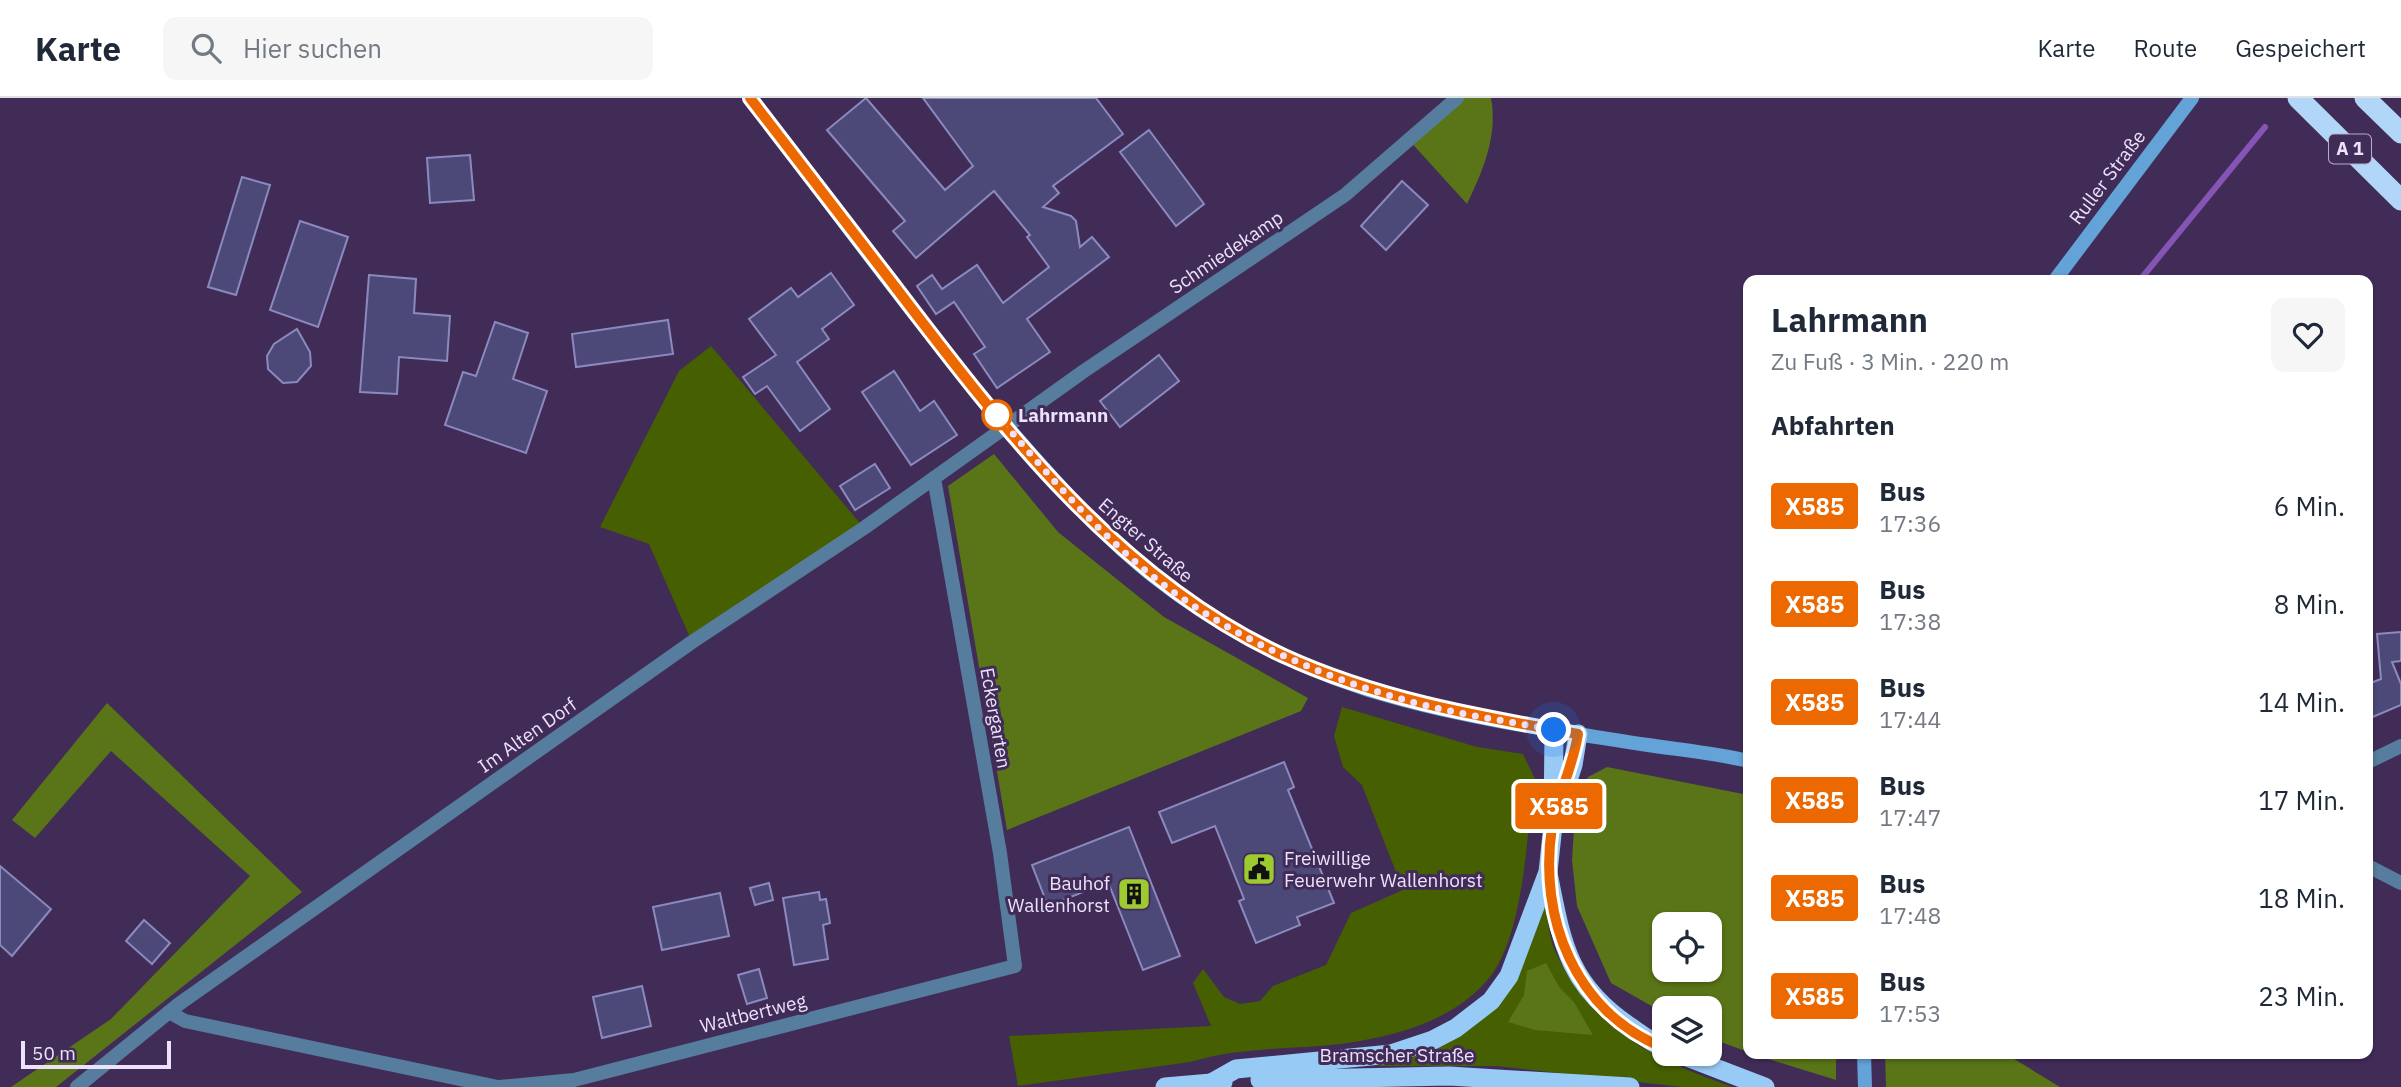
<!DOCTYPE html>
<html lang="de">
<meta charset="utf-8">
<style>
:root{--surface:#fff;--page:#f6f6f7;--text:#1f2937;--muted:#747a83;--line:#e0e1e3}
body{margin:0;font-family:"IBM Plex Sans",sans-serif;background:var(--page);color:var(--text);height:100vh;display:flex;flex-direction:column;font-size:26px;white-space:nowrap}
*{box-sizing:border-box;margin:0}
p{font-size:23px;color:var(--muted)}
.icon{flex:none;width:38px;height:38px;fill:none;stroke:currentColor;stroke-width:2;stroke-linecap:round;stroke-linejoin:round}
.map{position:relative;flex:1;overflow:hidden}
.panel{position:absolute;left:1743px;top:177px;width:630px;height:784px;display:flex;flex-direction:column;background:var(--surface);border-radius:14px;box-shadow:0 2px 5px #0004}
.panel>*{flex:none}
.badge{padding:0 14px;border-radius:5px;font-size:24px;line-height:46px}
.controls{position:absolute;left:1652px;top:814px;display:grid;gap:14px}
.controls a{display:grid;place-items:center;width:70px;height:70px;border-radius:14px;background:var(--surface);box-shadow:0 2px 5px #0004;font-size:35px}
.scale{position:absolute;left:21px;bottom:18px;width:150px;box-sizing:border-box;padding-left:7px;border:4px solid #ede1fc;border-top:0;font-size:19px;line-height:24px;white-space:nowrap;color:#ede1fc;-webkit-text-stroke:5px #412c58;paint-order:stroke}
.you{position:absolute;width:35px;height:35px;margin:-18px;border:5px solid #fff;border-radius:50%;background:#1a73e8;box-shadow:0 0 0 10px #1a73e833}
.map>.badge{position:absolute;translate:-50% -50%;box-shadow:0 0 0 4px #fff}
h2{padding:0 28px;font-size:26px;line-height:63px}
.round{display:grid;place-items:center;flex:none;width:74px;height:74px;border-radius:14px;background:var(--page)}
.headline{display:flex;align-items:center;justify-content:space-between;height:119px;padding:0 28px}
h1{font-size:33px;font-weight:700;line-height:52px}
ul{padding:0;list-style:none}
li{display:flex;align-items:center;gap:21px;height:98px;padding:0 28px}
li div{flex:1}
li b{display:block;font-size:26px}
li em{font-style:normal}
li .badge{min-width:77px;font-weight:700;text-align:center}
header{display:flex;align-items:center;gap:42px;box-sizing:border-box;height:98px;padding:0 35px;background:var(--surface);border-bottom:2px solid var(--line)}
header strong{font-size:33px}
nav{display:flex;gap:38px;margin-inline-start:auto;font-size:24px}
.search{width:490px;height:63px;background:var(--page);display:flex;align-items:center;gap:18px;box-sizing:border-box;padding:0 24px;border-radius:14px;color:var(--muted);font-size:26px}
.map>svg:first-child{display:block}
</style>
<header>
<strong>Karte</strong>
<div class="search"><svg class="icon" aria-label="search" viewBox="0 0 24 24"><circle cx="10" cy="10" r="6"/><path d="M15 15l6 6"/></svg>Hier suchen</div>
<nav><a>Karte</a><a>Route</a><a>Gespeichert</a></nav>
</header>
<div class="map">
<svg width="2401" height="989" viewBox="0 0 2401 989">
<rect width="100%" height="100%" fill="#412c58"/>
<g fill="#465f00">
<polygon points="711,248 864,430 692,544 649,446 600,429 679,273"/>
<path d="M1342,609L1477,649L1523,656L1536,683L1539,726H1529C1525,769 1518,839 1493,875C1460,920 1401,937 1348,945C1295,952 1242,948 1190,964L1018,988L1009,938L1211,928L1193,885L1203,871L1224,899L1240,906L1260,903L1273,888L1326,867L1351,815L1403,792L1362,687L1343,669L1334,638Z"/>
<path d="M1546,806C1548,821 1549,840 1555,853C1591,932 1656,962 1733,989H1682L1497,968H1377C1398,961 1425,958 1444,947C1504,915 1524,867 1546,806Z"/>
</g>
<g fill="#5a7517" fill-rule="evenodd">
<path d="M1457,0H1491C1498,38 1483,72 1467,106L1408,41Z"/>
<polygon points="994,356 1058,434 1164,519 1308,600 1301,613 1007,732 948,388"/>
<polygon points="107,605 302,794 56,989 11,989 111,921 250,778 111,653 35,740 12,722"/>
<path d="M1607,669L1748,697V954L1710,940V910H1664V915L1611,885L1577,808L1572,762L1575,716L1588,679ZM1664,826H1710V872H1664Z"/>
<polygon points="1546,865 1559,889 1574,904 1593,937 1535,932 1508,924 1524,897 1527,873"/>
<polygon points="1752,956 1836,956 1836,982"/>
<polygon points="1885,956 2006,956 2060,989 1886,989"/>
</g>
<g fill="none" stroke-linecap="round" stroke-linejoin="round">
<polyline stroke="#8554b5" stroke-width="6" points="2140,182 2265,29"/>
</g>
<g fill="#4c4979" stroke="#8b8abe" stroke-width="2">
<polygon points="866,0 945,92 973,68 923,0 1096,0 1123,36 1053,88 1059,95 1043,109 1071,118 1076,123 1080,149 1092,139 1109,159 1027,221 1050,254 997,290 974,256 985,249 954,204 936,216 917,188 932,177 942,191 977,167 1003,205 1049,169 1027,139 1030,137 994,93 916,160 893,133 905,123 827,32"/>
<polygon points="1149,32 1204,106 1176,128 1120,54"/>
<polygon points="470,57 474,102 430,105 427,60"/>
<polygon points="242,79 270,87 236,197 208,189"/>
<polygon points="1402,83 1428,107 1386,152 1361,128"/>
<polygon points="300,123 348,139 318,229 270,212"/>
<polygon points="831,175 854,207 822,231 829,241 797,264 830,311 800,333 767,288 755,296 743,279 776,257 749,221 791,190 798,199"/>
<polygon points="369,177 416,181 414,215 450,218 447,263 399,259 397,296 360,294"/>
<polygon points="668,222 673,256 576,269 572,236"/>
<polygon points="495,224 528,235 513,281 547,293 526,355 445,327 463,274 476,278"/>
<polygon points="297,231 310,254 311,268 297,284 283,285 268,271 267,258 274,246"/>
<polygon points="1159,257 1179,283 1120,329 1100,303"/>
<polygon points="894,273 920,313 934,303 957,337 911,367 862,294"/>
<polygon points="875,366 890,390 855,412 840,388"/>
<polygon points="2401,534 2401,563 2392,564 2401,586 2401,607 2368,621 2368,586 2381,581 2377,536"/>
<polygon points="1284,664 1294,689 1288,692 1334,805 1297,819 1300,827 1256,845 1239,803 1244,801 1215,728 1172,745 1159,714"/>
<polygon points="1129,729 1180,858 1143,872 1108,784 1048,808 1032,767"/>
<polygon points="0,768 51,811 12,858 0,847"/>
<polygon points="769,785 773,802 755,807 750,790"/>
<polygon points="819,794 820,802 826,801 830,825 823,827 828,861 794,867 783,800"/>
<polygon points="720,795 729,838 662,852 653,809"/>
<polygon points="144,822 170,845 152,866 126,843"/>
<polygon points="759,871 767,900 747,906 738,877"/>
<polygon points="642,888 651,928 602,940 593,899"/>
</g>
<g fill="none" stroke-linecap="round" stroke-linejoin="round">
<g stroke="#567d9e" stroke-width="14">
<polyline points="2368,664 2401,648"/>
<polyline points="2368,768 2401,785"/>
<polyline points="169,914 185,923 498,989"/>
<polyline points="77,989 179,906 692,544 864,430 1084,273 1345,97 1457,0"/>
<polyline points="499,989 574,982 1015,868 1000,755 934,380"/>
</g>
<g stroke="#63a3d8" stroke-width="14">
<path d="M750,0C839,117 926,237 1024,348C1064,393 1105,440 1153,478C1224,534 1312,578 1400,601C1481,623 1566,634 1648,647C1682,652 1716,655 1748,663"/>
<polyline points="2055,182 2192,0"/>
<polyline points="1864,956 1865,989"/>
</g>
<g stroke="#98caf6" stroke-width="19">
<polyline points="1558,712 1573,667 1578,636"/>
<path d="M1548,775C1562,846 1568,888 1632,930C1642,937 1653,945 1664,950"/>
<polyline points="1679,956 1765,989"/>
<polyline points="1260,982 1449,978 1630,989"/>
<polyline points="1213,984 1236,971 1391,956 1433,942 1456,930 1491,903 1509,878 1548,774 1553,727 1554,632"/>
<polyline points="1165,989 1223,984"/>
</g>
<g stroke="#b1d6f7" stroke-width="21">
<polyline points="2298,0 2401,102"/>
<polyline points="2365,0 2401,35"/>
</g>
</g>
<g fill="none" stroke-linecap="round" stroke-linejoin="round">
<defs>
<path id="line" d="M750,0C797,62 845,124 893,186C1002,329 1117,481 1284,558C1378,601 1477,618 1578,636C1573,669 1557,699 1552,729C1538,820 1575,914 1664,950"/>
</defs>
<use href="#line" stroke="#fff" stroke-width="16"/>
<use href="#line" stroke="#ec6800" stroke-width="10"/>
<path stroke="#ede1fc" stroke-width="7" stroke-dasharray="0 12.6" d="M997,317L993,312C1042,370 1092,429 1151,477C1223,534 1310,575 1398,600C1448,615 1502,622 1554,632"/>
</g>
<defs>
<symbol id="civic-square" viewBox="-11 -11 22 22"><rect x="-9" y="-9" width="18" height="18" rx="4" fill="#9dca30" stroke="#412c58"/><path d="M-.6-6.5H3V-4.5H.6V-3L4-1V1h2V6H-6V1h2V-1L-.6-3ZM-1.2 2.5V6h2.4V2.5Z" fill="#111"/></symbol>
<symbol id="building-square" viewBox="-11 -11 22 22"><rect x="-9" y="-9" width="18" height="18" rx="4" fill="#9dca30" stroke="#412c58"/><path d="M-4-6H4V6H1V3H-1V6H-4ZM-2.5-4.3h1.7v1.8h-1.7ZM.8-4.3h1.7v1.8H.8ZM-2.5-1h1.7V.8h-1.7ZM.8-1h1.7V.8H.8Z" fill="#111"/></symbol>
</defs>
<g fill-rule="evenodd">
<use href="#civic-square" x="1240" y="752" width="38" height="38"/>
<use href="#building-square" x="1115" y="777" width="38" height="38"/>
</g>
<circle fill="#fff" stroke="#ec6800" stroke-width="3.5" cx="997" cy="317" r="14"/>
<g text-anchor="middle" stroke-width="6" stroke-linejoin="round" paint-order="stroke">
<rect fill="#412c58" stroke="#b9abcb" stroke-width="2" x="2329" y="36.5" width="42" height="29" rx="5"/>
<g font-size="18" font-weight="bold" fill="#ede1fc">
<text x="2350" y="57">A 1</text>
</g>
<g font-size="19" fill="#ede1fc" stroke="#412c58">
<text transform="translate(2107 79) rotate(-53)" y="7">Ruller Straße</text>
<text transform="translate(1226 154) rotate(-34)" y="7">Schmiedekamp</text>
<text transform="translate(1146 442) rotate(41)" y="7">Engter Straße</text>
<text transform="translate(996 620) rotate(80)" y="7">Eckergarten</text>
<text transform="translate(527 637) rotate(-35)" y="7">Im Alten Dorf</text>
<text transform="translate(753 915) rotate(-14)" y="7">Waltbertweg</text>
<text x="1397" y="964">Bramscher Straße</text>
</g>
<g font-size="19" font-weight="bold" fill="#ede1fc" stroke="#412c58" text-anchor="start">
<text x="1018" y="324">Lahrmann</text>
</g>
<g font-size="19" fill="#ede1fc" stroke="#412c58" text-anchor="start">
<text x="1284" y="767">Freiwillige<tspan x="1284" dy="22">Feuerwehr Wallenhorst</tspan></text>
<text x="1110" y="792" text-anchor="end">Bauhof<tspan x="1110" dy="22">Wallenhorst</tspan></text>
</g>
</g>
</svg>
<div class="controls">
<a><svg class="icon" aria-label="locate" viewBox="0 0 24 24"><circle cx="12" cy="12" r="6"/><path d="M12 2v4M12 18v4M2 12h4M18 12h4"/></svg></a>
<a><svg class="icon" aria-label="layers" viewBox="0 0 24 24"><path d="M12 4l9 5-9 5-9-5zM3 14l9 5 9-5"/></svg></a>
</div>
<div class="scale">50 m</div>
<div class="you" style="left:1554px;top:632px"></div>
<b class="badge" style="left:1559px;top:708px;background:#ec6800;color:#fff">X585</b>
<section class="panel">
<div class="headline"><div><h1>Lahrmann</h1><p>Zu Fuß · 3 Min. · 220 m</p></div><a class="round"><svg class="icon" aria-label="heart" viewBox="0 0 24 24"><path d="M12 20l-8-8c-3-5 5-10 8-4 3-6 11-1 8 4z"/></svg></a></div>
<h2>Abfahrten</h2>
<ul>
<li><span class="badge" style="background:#ec6800;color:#fff">X585</span><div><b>Bus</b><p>17:36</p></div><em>6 Min.</em></li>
<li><span class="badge" style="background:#ec6800;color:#fff">X585</span><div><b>Bus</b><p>17:38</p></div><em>8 Min.</em></li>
<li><span class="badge" style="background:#ec6800;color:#fff">X585</span><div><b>Bus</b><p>17:44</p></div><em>14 Min.</em></li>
<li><span class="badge" style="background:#ec6800;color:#fff">X585</span><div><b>Bus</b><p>17:47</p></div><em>17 Min.</em></li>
<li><span class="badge" style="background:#ec6800;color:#fff">X585</span><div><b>Bus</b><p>17:48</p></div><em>18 Min.</em></li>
<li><span class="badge" style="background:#ec6800;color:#fff">X585</span><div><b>Bus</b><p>17:53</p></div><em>23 Min.</em></li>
</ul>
</section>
</div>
